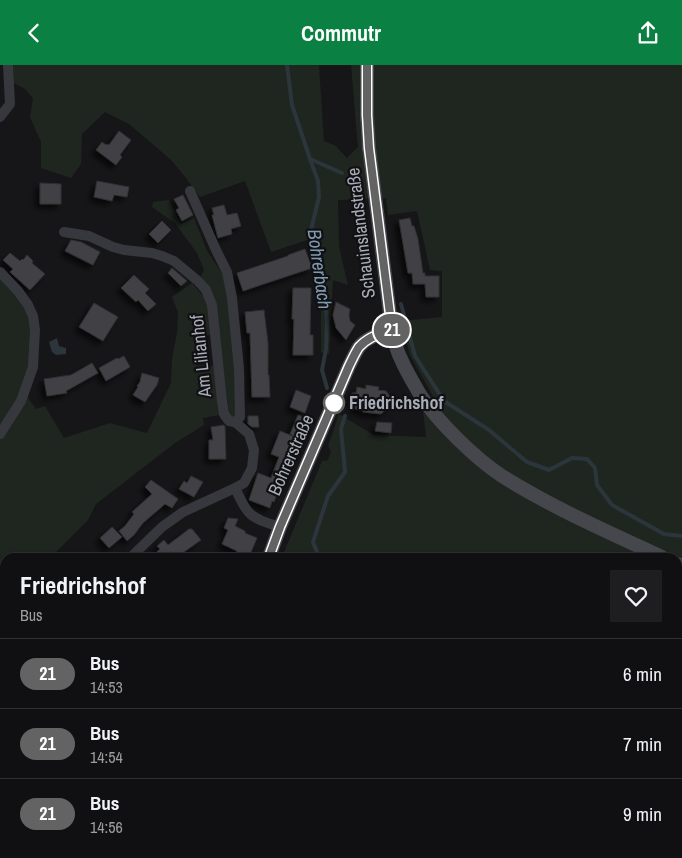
<!DOCTYPE html>
<meta charset="utf-8">
<style>
:root{--surface:#101012;--page:#1e1e20;--text:#f1f3f6;--muted:#9c9d9f;--line:#303032;--accent:#0b8043}
body{margin:0;font-family:"Archivo Narrow",sans-serif;background:var(--page);color:var(--text);height:100vh;display:flex;flex-direction:column;font-size:19px;white-space:nowrap}
*{box-sizing:border-box;margin:0}
p{font-size:16px;color:var(--muted)}
.icon{flex:none;width:28px;height:28px;fill:none;stroke:currentColor;stroke-width:2;stroke-linecap:round;stroke-linejoin:round}
.map{position:relative;flex:1;overflow:hidden}
.drawer{position:absolute;left:0px;top:488px;width:682px;height:306px;display:flex;flex-direction:column;background:var(--surface);border-radius:15px 15px 0 0;box-shadow:0 1px 4px #0004,0 0 0 1px var(--line)}
.drawer>*{flex:none}
.badge{padding:0 10px;border-radius:16px;font-size:18px;line-height:32px}
.map>.badge{position:absolute;translate:-50% -50%;box-shadow:0 0 0 2px #fff}
.round{display:grid;place-items:center;flex:none;width:52px;height:52px;border-radius:0px;background:var(--page)}
.head{display:flex;align-items:center;justify-content:space-between;height:85px;padding:0 20px}
h1{font-size:24px;font-weight:800;line-height:38px}
ul{padding:0;list-style:none}
li{display:flex;align-items:center;gap:15px;height:70px;padding:0 20px;border-top:1px solid var(--line)}
li div{flex:1}
li b{display:block;font-size:19px}
li em{font-style:normal}
li .badge{min-width:55px;font-weight:700;text-align:center}
header{display:flex;justify-content:space-between;align-items:center;height:65px;padding:0 20px;background:var(--accent);color:#fff;font-size:22px;font-weight:800}
.map>svg:first-child{display:block}
</style>
<header><svg class="icon" aria-label="back" viewBox="0 0 24 24"><path d="M15 5l-7 7 7 7"/></svg>Commutr<svg class="icon" aria-label="share" viewBox="0 0 24 24"><path d="M12 15V3M7 8l5-5 5 5M5 13v7h14v-7"/></svg></header>
<div class="map">
<svg width="682" height="793" viewBox="0 0 682 793">
<defs>
<filter id="shadow"><feDropShadow dx="-4.5" dy="4.5" stdDeviation="2.5" flood-color="#0009"/></filter>
</defs>
<rect width="100%" height="100%" fill="#161618"/>
<g fill="#1e261f">
<polygon points="13,0 319,0 324,76 336,81 347,93 358,82 351,0 682,0 682,793 111,793 113,789 678,789 678,492 282,492 322,396 328,395 331,386 328,381 339,349 374,370 426,372 423,346 435,335 410,290 401,256 442,252 442,206 430,205 417,146 388,150 386,133 338,135 339,182 348,220 333,215 329,289 321,287 321,212 310,174 271,187 245,116 200,132 186,113 171,95 129,59 105,47 82,69 81,99 71,113 41,103 41,77 30,52 33,33 25,24 14,18"/>
<polygon points="169,135 181,159 194,153 207,186 223,210 229,245 236,302 235,353 232,353 229,349 213,232 201,211 204,205 197,188 175,158 152,142 153,137"/>
<polygon points="0,209 16,227 30,252 31,266 29,301 21,323 36,344 45,341 64,373 110,358 147,368 171,318 172,294 177,268 178,247 172,232 192,218 208,237 211,270 195,272 196,300 214,301 220,350 203,353 204,360 175,378 96,439 88,455 54,489 54,492 5,492 5,612 0,608"/>
<polygon points="5,733 5,789 68,789 64,793 0,793 0,735"/>
</g>
<polygon fill="#2c353c" points="57,273 59,281 66,283 66,289 56,290 52,287 49,277"/>
<g fill="none" stroke-linecap="round" stroke-linejoin="round">
<g stroke="#2c353c" stroke-width="4">
<polyline points="287,0 292,40 310,94 318,116 319,132 311,165 324,210 327,257 326,284 322,305 327,323"/>
<polyline points="310,94 342,108"/>
<polyline points="401,239 415,291 444,336 489,365 527,397 549,405 572,393 587,394 595,403 597,420 612,440 664,469 682,471"/>
<polyline points="319,492 313,477 328,431 345,407 341,364 345,351"/>
<polyline points="128,793 130,789"/>
<polyline points="179,793 180,789"/>
</g>
</g>
<g fill="#404145" stroke="#303034" filter="url(#shadow)">
<polygon points="119,66 131,75 120,90 122,92 116,100 96,85 102,77 106,80 106,79 109,80"/>
<polygon points="97,116 129,122 127,132 114,130 112,136 94,132"/>
<polygon points="40,118 61,119 61,139 40,139"/>
<polygon points="183,130 193,150 182,156 176,145 179,143 174,134"/>
<polygon points="224,140 227,150 237,148 241,161 231,164 232,169 218,173 212,150 214,150 212,143"/>
<polygon points="410,153 412,161 414,161 418,174 423,208 425,208 425,211 439,211 439,232 426,232 425,219 413,219 412,208 408,208 399,155"/>
<polygon points="162,156 171,165 158,178 149,169"/>
<polygon points="71,175 81,177 100,187 93,200 65,186"/>
<polygon points="305,184 312,203 243,226 237,208 288,191 288,190"/>
<polygon points="10,188 20,196 22,194 23,195 27,190 33,196 32,198 45,209 30,225 10,207 13,204 3,195"/>
<polygon points="172,203 187,216 181,221 168,208"/>
<polygon points="134,210 149,224 145,228 156,239 148,246 138,235 136,237 121,223"/>
<polygon points="293,223 311,223 310,270 313,270 313,290 293,290 294,254 292,254"/>
<polygon points="336,237 350,244 349,250 350,256 355,260 346,275 336,263 333,250"/>
<polygon points="94,238 118,252 103,276 79,262"/>
<polygon points="264,245 268,278 268,310 269,310 270,332 252,332 250,268 247,268 245,247"/>
<polygon points="124,291 130,302 106,316 99,303 117,293 118,294"/>
<polygon points="92,298 98,308 66,326 67,328 47,331 44,314 71,310"/>
<polygon points="142,308 159,313 157,320 145,337 133,330 138,322 137,321 140,317"/>
<polygon points="366,320 379,322 378,325 386,326 391,333 390,341 381,349 363,347 363,345 355,344 355,338 351,337 352,328 356,328 357,322 366,324"/>
<polygon points="296,325 311,331 305,348 290,342"/>
<polygon points="298,350 313,355 309,366 305,364 301,374 298,372 277,424 279,424 274,437 272,436 270,443 249,435 258,408 271,413 279,392 271,389 280,366 295,372 290,369"/>
<polygon points="248,351 258,351 259,362 252,362 248,359"/>
<polygon points="377,357 392,358 391,368 375,366"/>
<polygon points="224,360 225,362 226,394 209,394 209,375 213,375 211,362"/>
<polygon points="191,411 203,417 194,432 179,424 184,416 187,418"/>
<polygon points="151,415 178,434 172,443 165,439 143,458 134,470 127,476 119,466 125,461 134,449 132,447 152,429 145,422"/>
<polygon points="228,453 238,454 235,461 245,466 245,468 257,473 249,492 246,492 236,488 237,486 222,479 228,465 224,463"/>
<polygon points="112,462 122,472 109,483 100,473"/>
<polygon points="189,464 192,464 201,475 177,492 151,492 160,484 157,481 164,475 168,480"/>
</g>
<g fill="none" stroke-linecap="round" stroke-linejoin="round">
<g stroke="#37383d" stroke-width="10">
<polyline points="0,52 10,39 8,0"/>
<polyline points="64,167 89,171 113,182 124,185 152,188 162,191 174,196 198,216 206,225 212,240 222,336 224,349 229,356 235,357 240,352 239,304 232,233 227,207 216,185 190,126"/>
<polyline points="0,207 18,226 28,240 33,251 35,265 33,302 21,336 0,369"/>
<path d="M235,357L249,369L254,385L252,403L244,418L235,423C249,452 249,452 280,462"/>
<polyline points="131,492 162,462 183,447 235,423"/>
<polyline points="0,689 3,691 5,726"/>
</g>
<g stroke="#45474d" stroke-width="14">
<path d="M367,0V50L369,83L392,265C394,274 396,285 401,294C406,306 414,319 421,331C438,357 476,394 502,411C553,443 608,467 662,492"/>
<path d="M269,492L280,462L349,301C352,295 355,288 359,282C366,273 380,268 392,265"/>
<polyline points="678,499 682,501"/>
<polyline points="45,793 49,789"/>
</g>
</g>
<g fill="none" stroke-linecap="round" stroke-linejoin="round">
<defs>
<path id="line" d="M269,492L280,462L349,301C352,295 355,288 359,282C367,273 380,268 392,265L369,83L367,50V0"/>
</defs>
<use href="#line" stroke="#fff" stroke-width="11"/>
<use href="#line" stroke="#646363" stroke-width="8"/>
</g>
<circle fill="#fff" stroke="#646363" stroke-width="2.5" cx="334" cy="338" r="10"/>
<g text-anchor="middle" stroke-width="4.5" stroke-linejoin="round" paint-order="stroke">
<g font-size="18" fill="#a8adb8" stroke="#111113">
<text transform="translate(361 168) rotate(-97)" y="6">Schauinslandstraße</text>
<text transform="translate(201 291) rotate(-96)" y="6">Am Lilianhof</text>
<text transform="translate(291 390) rotate(-66)" y="6">Bohrerstraße</text>
</g>
<g font-size="18" font-weight="bold" fill="#a8adb8" stroke="#111113" text-anchor="start">
<text x="349" y="344">Friedrichshof</text>
</g>
<g font-size="19" font-style="italic" fill="#7f9bb3" stroke="#111113">
<text transform="translate(320 204) rotate(82)" y="7">Bohrerbach</text>
</g>
</g>
</svg>
<b class="badge" style="left:392px;top:265px;background:#646363;color:#fff">21</b>
<section class="drawer">
<div class="head"><div><h1>Friedrichshof</h1><p>Bus</p></div><a class="round"><svg class="icon" aria-label="heart" viewBox="0 0 24 24"><path d="M12 20l-8-8c-3-5 5-10 8-4 3-6 11-1 8 4z"/></svg></a></div>
<ul>
<li><span class="badge" style="background:#646363;color:#fff">21</span><div><b>Bus</b><p>14:53</p></div><em>6 min</em></li>
<li><span class="badge" style="background:#646363;color:#fff">21</span><div><b>Bus</b><p>14:54</p></div><em>7 min</em></li>
<li><span class="badge" style="background:#646363;color:#fff">21</span><div><b>Bus</b><p>14:56</p></div><em>9 min</em></li>
</ul>
</section>
</div>
